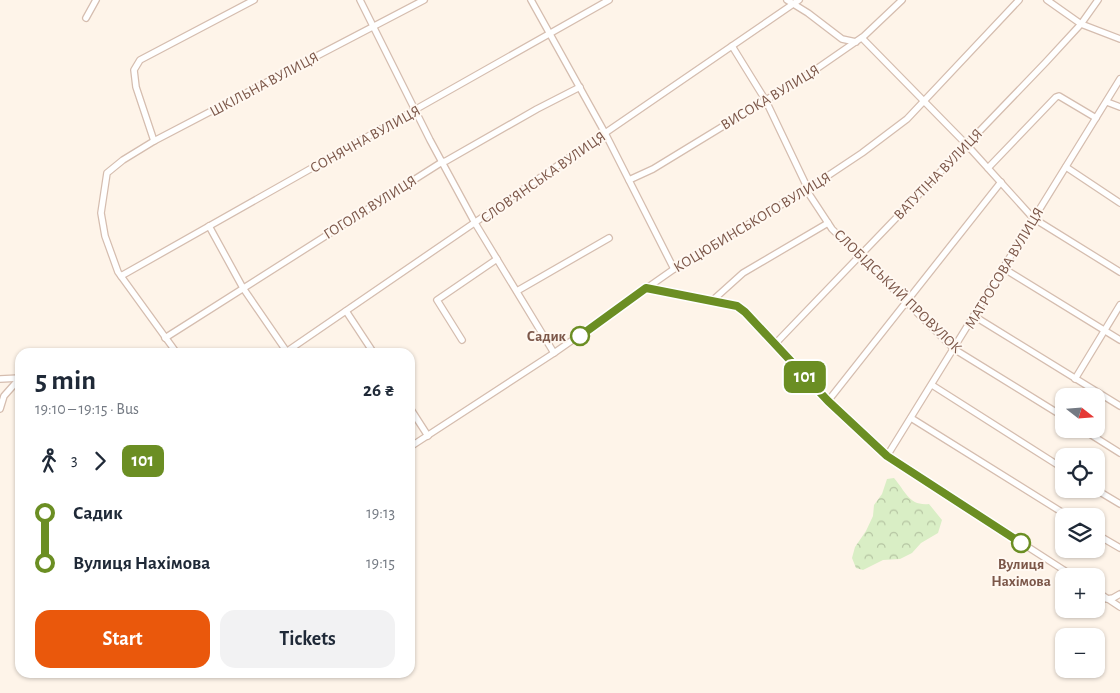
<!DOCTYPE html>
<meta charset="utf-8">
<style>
:root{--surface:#fff;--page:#f2f2f3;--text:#1f2937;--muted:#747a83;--accent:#ea580c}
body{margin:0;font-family:"Alegreya Sans",sans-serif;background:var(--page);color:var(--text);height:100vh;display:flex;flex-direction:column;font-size:19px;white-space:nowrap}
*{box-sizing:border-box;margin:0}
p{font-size:16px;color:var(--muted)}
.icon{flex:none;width:28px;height:28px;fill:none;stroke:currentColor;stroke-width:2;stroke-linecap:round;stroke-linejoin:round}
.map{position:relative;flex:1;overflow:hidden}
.side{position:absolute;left:15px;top:348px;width:400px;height:330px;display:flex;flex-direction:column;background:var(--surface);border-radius:15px;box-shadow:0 1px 4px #0004}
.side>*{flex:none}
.badge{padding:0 10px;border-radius:8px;font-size:18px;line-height:32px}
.needle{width:32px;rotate:107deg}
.buttons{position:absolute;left:1055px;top:388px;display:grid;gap:10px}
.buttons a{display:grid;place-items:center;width:50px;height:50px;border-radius:10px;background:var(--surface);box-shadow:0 1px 4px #0004;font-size:25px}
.map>.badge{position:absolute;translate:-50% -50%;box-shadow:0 0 0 2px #fff}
.legs{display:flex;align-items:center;gap:8px;height:55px;padding:0 20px;font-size:16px}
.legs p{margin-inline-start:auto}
.overview{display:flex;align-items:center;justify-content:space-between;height:85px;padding:0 20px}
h1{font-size:28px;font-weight:700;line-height:38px}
.action{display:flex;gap:10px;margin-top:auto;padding:10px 20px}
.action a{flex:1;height:58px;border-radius:15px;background:var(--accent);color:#fff;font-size:20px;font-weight:700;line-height:58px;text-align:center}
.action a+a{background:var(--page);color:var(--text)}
ul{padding:0 20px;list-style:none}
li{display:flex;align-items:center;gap:18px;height:50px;font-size:19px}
li i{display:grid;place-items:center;width:8px;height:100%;margin:0 6px;background:currentColor}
li i::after{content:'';width:12px;height:12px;margin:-6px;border:4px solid;border-radius:50%;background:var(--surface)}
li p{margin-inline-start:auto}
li:first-child i{background:linear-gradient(#0000 50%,currentColor 0)}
li:last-child i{background:linear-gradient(currentColor 50%,#0000 0)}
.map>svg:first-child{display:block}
</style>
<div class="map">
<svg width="1120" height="693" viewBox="0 0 1120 693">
<defs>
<pattern id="forest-crowns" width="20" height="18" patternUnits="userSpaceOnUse" patternTransform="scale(1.25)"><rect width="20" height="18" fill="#d9eec5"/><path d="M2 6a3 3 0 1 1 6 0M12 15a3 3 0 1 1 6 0" fill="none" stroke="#b5c4a2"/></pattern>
</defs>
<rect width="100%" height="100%" fill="#fef4e9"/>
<path fill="url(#forest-crowns)" d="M894,478C906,492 909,506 929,504L942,520L938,533L921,543L912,553L900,559L883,560L863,570L856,568L852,558L855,547L866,531L873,516L874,505L882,494L887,479Z"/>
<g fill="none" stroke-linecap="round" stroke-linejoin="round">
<defs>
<g id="minor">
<polyline points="360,0 430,140 475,223 554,353"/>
<polyline points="531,0 605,133 674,269"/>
<polyline points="787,0 808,13 842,39 856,42"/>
<polyline points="1047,0 1081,24 1120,39"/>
<polyline points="86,18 96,0"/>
<polyline points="862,38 967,145 1033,218 1120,272"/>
<polyline points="732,46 766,101 808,189 809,194 832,229 954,349 1064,417"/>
<polyline points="1107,102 1120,107"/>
<polyline points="154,141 136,87 134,70 140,60 254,0"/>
<polyline points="1066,167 1120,203"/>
<polyline points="988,168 1056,97 1059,96 1096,118"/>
<polyline points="629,180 653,169 812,72 864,36 902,0"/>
<polyline points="209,226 243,288 287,352"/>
<polyline points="1003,268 1120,340"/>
<polyline points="121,276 609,0"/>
<polyline points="647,288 737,306 745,312 828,401 887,456 1073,576"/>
<polyline points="517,291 609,238"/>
<polyline points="713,300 743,273 828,223"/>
<polyline points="346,311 373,352"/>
<polyline points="974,316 1120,406"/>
<polyline points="165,338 442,162 446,161 537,109 580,87"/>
<polyline points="462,340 437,300 497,259"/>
<polyline points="775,344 1046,62 1081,24 1098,0"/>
<polyline points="176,352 118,272 105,236 101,213 107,173 123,160 154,141 424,0"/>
<polyline points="286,352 799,0"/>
<polyline points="0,379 20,378"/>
<polyline points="1075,379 1120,305"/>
<polyline points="932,385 1064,469"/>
<polyline points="828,401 1001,182"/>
<polyline points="410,408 428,436"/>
<polyline points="0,409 4,396 20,378"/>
<polyline points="911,418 1068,516"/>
<polyline points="1082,429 1120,453"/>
<polyline points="410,447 554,353 684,262 808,189 862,153 907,119 1019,0"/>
<polyline points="887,456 1120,79"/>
<polyline points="1095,489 1120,504"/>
<polyline points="1096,534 1120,548"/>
<polyline points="1096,591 1120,607"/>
<polyline points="1107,599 1113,598 1120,594"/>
</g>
</defs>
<use href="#minor" stroke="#d5bdaf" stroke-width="8"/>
<use href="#minor" stroke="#fff" stroke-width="5.5"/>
</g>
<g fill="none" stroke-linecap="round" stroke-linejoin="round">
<defs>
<polyline id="line-1" points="580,336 646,288 737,306 745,312 828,401 887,456 1021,543"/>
</defs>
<use href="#line-1" stroke="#fff" stroke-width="11"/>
<use href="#line-1" stroke="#6b8e23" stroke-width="8"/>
</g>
<g fill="#fff" stroke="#6b8e23" stroke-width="2.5">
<circle cx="580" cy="336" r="9"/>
<circle cx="1021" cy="543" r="9"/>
</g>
<g text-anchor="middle" stroke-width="4" stroke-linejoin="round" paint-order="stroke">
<g font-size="15" fill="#7c5749" stroke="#fff8f1">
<text transform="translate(264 84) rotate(-28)" y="5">ШКІЛЬНА ВУЛИЦЯ</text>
<text transform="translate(770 97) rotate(-31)" y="5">ВИСОКА ВУЛИЦЯ</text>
<text transform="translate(365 139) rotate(-29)" y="5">СОНЯЧНА ВУЛИЦЯ</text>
<text transform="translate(938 174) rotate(-46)" y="5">ВАТУТІНА ВУЛИЦЯ</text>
<text transform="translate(543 177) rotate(-35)" y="5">СЛОВ’ЯНСЬКА ВУЛИЦЯ</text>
<text transform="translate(370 207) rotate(-32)" y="5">ГОГОЛЯ ВУЛИЦЯ</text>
<text transform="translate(752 222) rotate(-31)" y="5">КОЦЮБИНСЬКОГО ВУЛИЦЯ</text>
<text transform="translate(1004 268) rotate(-59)" y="5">МАТРОСОВА ВУЛИЦЯ</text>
<text transform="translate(898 291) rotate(44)" y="5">СЛОБІДСЬКИЙ ПРОВУЛОК</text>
</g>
<g font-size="15" font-weight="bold" fill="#7c5749" stroke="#fff8f1" text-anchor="end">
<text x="566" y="341">Садик</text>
<text x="1021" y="569" text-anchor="middle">Вулиця<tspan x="1021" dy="17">Нахімова</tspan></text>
</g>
</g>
</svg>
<div class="buttons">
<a><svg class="needle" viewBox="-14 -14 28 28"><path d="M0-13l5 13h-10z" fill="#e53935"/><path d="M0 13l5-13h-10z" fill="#747a83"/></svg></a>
<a><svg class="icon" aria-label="locate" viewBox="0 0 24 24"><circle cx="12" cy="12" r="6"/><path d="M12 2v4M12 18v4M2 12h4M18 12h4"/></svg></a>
<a><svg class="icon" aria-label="layers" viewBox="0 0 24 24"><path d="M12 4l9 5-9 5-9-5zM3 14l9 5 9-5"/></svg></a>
<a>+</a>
<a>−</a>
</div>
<b class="badge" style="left:805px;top:377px;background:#6b8e23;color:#fff">101</b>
<section class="side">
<div class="overview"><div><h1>5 min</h1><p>19:10 – 19:15 · Bus</p></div><b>26 ₴</b></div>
<div class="legs"><svg class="icon" aria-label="walk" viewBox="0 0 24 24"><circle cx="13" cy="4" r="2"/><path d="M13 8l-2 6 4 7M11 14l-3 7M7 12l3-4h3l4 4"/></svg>3<svg class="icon" aria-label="forward" viewBox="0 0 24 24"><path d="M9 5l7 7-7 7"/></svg><b class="badge" style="background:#6b8e23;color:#fff">101</b></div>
<ul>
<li><i style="color:#6b8e23"></i><b>Садик</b><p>19:13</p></li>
<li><i style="color:#6b8e23"></i><b>Вулиця Нахімова</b><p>19:15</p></li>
</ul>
<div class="action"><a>Start</a><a>Tickets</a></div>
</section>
</div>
